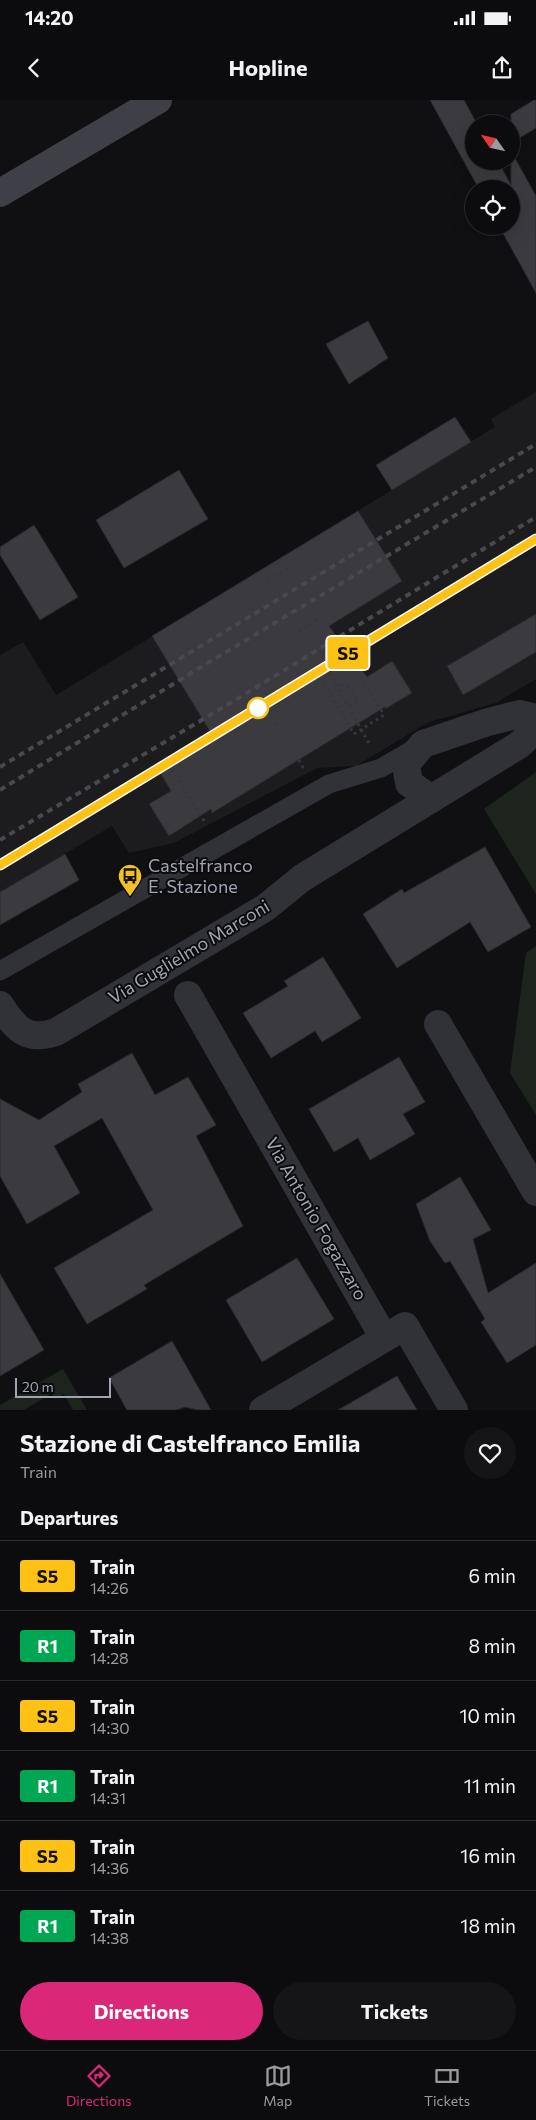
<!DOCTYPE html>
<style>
:root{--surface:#0c0c0e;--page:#151517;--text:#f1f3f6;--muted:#9a9b9e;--line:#2c2c2e;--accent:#db2777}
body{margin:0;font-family:Commissioner,sans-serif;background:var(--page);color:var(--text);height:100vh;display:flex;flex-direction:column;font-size:19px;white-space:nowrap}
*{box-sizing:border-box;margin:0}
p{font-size:16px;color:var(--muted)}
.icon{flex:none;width:28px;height:28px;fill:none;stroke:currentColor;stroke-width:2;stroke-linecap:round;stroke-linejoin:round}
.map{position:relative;height:1310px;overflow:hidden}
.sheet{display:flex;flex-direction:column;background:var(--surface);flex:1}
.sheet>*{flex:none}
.badge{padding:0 10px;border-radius:4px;font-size:18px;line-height:32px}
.needle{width:32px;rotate:304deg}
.controls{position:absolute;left:465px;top:15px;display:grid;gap:10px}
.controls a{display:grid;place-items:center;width:55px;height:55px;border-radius:50%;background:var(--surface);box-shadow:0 5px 20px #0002,0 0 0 1px var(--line);font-size:25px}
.scale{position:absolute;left:15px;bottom:12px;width:96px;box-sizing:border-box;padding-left:5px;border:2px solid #a1a5b3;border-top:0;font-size:14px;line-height:18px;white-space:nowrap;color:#a1a5b3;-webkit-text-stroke:4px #0b0b0d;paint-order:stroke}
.map>.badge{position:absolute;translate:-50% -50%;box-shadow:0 0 0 2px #fff}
h2{padding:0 20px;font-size:19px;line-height:45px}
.round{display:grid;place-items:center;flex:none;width:52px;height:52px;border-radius:26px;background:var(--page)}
.headline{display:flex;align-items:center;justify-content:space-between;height:85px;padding:0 20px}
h1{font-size:24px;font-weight:700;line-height:38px}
.primary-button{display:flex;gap:10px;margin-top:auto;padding:10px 20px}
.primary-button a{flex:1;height:58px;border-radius:30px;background:var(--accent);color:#fff;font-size:20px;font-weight:700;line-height:58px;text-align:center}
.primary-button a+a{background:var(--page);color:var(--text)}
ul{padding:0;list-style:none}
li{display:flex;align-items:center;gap:15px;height:70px;padding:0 20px;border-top:1px solid var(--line)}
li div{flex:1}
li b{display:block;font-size:19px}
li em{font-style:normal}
li .badge{min-width:55px;font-weight:700;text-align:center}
.status{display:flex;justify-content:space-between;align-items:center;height:35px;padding:0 25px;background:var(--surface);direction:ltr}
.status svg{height:14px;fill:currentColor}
header{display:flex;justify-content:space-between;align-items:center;height:65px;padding:0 20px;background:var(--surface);font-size:22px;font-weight:700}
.menu{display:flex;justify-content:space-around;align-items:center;height:70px;border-top:1px solid var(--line);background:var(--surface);font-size:14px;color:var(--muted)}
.menu a{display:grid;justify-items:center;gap:2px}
.menu .active{color:var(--accent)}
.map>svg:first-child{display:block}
</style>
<div class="status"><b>14:20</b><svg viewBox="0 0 49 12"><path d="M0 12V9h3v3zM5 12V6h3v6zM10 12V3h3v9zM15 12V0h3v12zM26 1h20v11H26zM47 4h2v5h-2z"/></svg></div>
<header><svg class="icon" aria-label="back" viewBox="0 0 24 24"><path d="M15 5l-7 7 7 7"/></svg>Hopline<svg class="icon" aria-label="share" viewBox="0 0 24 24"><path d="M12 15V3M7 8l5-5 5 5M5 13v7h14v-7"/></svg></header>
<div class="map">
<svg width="536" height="1310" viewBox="0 0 536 1310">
<rect width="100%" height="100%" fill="#101012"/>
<polygon fill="#1c1c1f" points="536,292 536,579 496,603 429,622 356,666 317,668 174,743 129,753 112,726 0,792 0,555 23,542 56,595 495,327 491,319"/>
<g fill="#1d241e">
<polygon points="536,672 536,794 484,709"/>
<polygon points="536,846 536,1015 510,973 526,853"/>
<polygon points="63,1269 87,1310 73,1310 64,1294 55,1299 52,1293 24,1310 0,1310 0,1305"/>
</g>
<g fill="#3a3a3f" stroke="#2a2a2e">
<polygon points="430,0 464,0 477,24 474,24 474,61 498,61 511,85 511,51 536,96 536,193 499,126 511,126 511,89 479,89"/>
<polygon points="534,0 536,0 536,28 511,43 511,14"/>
<polygon points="368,221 388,258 349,284 326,244"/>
<polygon points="455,317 471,342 392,390 376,365"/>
<polygon points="179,370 208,419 124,468 96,420"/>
<polygon points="358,411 402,481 329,526 367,577 392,561 412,593 385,609 385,607 212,713 211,709 169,736 149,704 171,691 159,671 214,638 152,536"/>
<polygon points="34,425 78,497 40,520 0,455 0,447"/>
<polygon points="536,514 536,552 463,595 447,566"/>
<polygon points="485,747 531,827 488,852 470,822 397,868 363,814 402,789 404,793"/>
<polygon points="65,754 79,780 0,825 0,792"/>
<polygon points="323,857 361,918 322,942 315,931 271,958 243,913 288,886 284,881"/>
<polygon points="132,953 155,995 188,977 216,1025 196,1036 243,1126 144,1185 147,1189 87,1224 54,1168 153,1110 102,1018 54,1046 80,1093 27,1124 0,1076 0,999 39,1020 82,992 78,984"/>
<polygon points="399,957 425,1002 403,1014 415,1034 370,1060 358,1038 334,1052 309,1009"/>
<polygon points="460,1077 491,1130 473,1139 488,1193 536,1163 536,1245 507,1263 481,1222 485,1219 450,1161 445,1163 430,1141 416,1104"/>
<polygon points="297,1158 334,1219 262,1262 226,1200"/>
<polygon points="0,1174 44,1250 0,1276"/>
<polygon points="172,1241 211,1310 198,1310 185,1307 176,1310 127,1310 109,1278"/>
<polygon points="397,1276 417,1310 338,1310"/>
</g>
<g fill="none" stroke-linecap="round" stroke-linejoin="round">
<g stroke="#37383e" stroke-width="3" stroke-dasharray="2.5 4" stroke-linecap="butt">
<polyline points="268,484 266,481 288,468 290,471"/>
<polyline points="299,531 319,519"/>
<polyline points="329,573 370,645"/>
<polyline points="321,578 354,634 384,615 351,560"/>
<polyline points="348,585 358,600 349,606"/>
<polyline points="336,586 341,583 343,587"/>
<polyline points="268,611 276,625"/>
<polyline points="299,660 304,669"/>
<polyline points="172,669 206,724"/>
</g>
<polyline stroke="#313237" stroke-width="19" points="0,871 329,684 381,668 414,649"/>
<g stroke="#313237" stroke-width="28">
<polyline points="431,699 409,683 406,664 423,644 488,622 520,614 536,618"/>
<polyline points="188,895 384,1238"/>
<path d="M0,905C15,929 27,942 56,932L265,808L302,778L519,645L536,629"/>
<polyline points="438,924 536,1092"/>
<polyline points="263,1310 405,1226 454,1310"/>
</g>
<polyline stroke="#3f4047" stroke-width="28" points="0,93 158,0"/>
<g stroke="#484950" stroke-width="4" stroke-dasharray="6 5" stroke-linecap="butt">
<polyline points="0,667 536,344"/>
<polyline points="0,690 206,564 536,367"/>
<polyline points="0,740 232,602 536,417"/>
<polyline points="0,765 536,439"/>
</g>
</g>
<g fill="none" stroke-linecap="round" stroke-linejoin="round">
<defs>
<polyline id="line" points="0,765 536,439"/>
</defs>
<use href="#line" stroke="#fff" stroke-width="11"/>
<use href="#line" stroke="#fdc214" stroke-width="8"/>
</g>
<defs>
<symbol id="bus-pin" viewBox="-11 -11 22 30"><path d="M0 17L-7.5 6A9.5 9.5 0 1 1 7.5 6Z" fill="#f3c127" stroke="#0b0b0d"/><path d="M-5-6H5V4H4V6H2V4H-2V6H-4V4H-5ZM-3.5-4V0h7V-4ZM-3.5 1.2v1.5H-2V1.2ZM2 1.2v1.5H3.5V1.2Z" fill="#111"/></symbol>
</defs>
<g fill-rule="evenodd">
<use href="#bus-pin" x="116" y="762" width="28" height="38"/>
</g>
<circle fill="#fff" stroke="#fdc214" stroke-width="2.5" cx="258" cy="608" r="10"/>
<g text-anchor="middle" stroke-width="4" stroke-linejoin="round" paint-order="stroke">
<g font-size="18" fill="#a1a5b3" stroke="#0b0b0d" text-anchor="start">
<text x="148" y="772">Castelfranco<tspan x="148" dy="21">E. Stazione</tspan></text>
</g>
<g font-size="18" fill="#a1a5b3" stroke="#0b0b0d">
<text transform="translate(189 852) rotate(-31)" y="6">Via Guglielmo Marconi</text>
<text transform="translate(316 1119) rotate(60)" y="6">Via Antonio Fogazzaro</text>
</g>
</g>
</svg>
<div class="controls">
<a><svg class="needle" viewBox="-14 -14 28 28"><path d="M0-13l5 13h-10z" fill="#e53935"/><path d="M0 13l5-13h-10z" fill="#9a9b9e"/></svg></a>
<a><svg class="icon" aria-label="locate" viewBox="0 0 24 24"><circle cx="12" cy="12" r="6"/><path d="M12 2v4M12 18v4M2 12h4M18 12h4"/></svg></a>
</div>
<div class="scale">20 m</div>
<b class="badge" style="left:348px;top:553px;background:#fdc214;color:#111">S5</b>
</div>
<section class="sheet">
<div class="headline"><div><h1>Stazione di Castelfranco Emilia</h1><p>Train</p></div><a class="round"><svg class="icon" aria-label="heart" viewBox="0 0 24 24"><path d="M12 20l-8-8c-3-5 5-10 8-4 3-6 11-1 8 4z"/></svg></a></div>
<h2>Departures</h2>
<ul>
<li><span class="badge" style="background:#fdc214;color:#111">S5</span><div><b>Train</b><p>14:26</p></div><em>6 min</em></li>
<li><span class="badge" style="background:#00a651;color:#fff">R1</span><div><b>Train</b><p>14:28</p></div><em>8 min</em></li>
<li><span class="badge" style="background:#fdc214;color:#111">S5</span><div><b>Train</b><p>14:30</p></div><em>10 min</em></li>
<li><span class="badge" style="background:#00a651;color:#fff">R1</span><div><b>Train</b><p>14:31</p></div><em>11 min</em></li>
<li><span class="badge" style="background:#fdc214;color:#111">S5</span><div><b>Train</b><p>14:36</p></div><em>16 min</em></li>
<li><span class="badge" style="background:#00a651;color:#fff">R1</span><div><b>Train</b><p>14:38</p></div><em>18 min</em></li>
</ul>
<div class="primary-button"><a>Directions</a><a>Tickets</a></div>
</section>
<nav class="menu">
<a class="active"><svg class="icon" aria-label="directions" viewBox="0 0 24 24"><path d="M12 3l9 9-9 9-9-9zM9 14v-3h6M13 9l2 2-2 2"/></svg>Directions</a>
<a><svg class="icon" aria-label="map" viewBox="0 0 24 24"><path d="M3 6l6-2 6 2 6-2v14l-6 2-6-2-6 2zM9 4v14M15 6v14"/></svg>Map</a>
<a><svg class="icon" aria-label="tickets" viewBox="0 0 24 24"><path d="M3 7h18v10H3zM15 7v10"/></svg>Tickets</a>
</nav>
